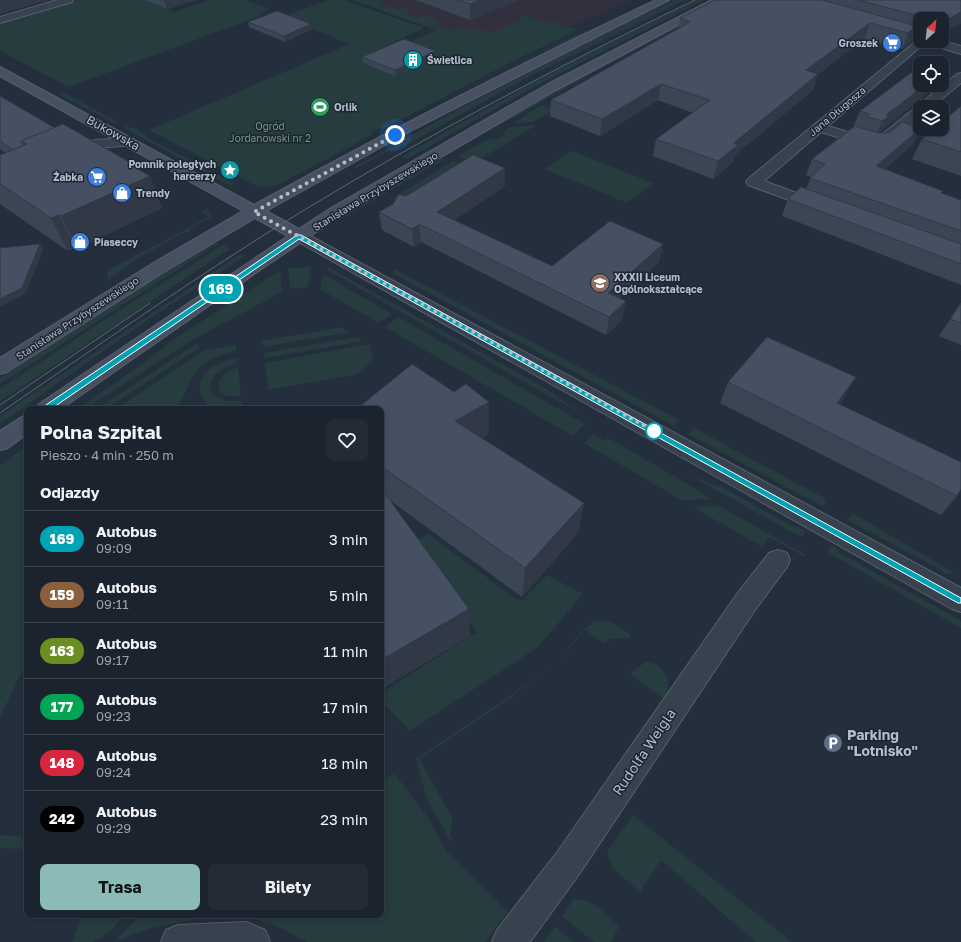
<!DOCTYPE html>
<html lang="pl">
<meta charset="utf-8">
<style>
:root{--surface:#1b232e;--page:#242b36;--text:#f1f3f6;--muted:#a0a4aa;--line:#39404a;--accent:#8bbbb9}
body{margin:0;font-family:"Golos Text",sans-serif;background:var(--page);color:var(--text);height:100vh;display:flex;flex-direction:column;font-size:15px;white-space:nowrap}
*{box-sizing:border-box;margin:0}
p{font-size:13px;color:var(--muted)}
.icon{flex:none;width:22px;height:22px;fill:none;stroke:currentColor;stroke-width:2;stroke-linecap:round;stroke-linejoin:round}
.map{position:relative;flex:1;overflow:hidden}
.side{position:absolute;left:24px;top:406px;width:360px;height:512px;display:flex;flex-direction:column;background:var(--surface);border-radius:8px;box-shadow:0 2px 6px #0003,0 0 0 1px var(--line)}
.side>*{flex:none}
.badge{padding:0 8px;border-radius:13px;font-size:14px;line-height:26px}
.needle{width:26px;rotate:27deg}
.controls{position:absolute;left:913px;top:12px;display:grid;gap:8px}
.controls a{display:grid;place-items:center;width:36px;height:36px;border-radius:8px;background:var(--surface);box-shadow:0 2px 6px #0003,0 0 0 1px var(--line);font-size:20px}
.you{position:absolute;width:20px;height:20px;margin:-10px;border:3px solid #fff;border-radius:50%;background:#1a73e8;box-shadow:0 0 0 6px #1a73e833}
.map>.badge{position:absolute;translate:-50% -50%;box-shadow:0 0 0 2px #fff}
h2{padding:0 16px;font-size:15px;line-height:36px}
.round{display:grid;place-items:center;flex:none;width:42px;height:42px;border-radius:8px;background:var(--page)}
.summary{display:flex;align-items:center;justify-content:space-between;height:68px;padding:0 16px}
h1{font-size:19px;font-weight:700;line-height:30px}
.primary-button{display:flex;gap:8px;margin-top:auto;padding:8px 16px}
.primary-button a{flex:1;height:46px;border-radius:8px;background:var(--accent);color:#111;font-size:16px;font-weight:700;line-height:46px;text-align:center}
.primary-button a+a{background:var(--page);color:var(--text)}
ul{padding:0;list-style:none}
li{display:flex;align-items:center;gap:12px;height:56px;padding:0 16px;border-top:1px solid var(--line)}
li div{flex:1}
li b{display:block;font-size:15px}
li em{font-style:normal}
li .badge{min-width:44px;font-weight:700;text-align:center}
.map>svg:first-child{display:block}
</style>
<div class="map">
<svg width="961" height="942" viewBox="0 0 961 942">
<rect width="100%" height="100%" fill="#242f3e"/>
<polygon fill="#32303f" points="352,0 630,0 566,29 517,59"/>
<g fill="#263c3f">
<polygon points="77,0 144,0 174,12 209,0 245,0 270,9 261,13 265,14 69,87 0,51 0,22"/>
<path d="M328,0H344L424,28L373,52L380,55L436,30L352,0H384L378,3L396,9L403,7L411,10L405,13L418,18L425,15L440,21L434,24L454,31C464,27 482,29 492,33L523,19L517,17L533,15L529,18L548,23L551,21L563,25L562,26C567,28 573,27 580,29L517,59L383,129L379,128L371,133L372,135L276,186L258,187L231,172L235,170L231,168L226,170L149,130L350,44L282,17Z"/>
<polygon points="674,0 685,0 526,78 392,153 388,151 357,168 354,167 524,73"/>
<polygon points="698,0 704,0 541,83 407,159 401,157 536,81"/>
<polygon points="729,0 594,72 512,119 509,119 586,74"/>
<polygon points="586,30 588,31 492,76"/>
<polygon points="64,93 120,123 116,124 66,98 61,95"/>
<polygon points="541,105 554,110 533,122 513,124"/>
<polygon points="532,125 535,126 474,163 457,156 491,138 496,140 506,134 502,132 510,127"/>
<polygon points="126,126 137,129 150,139 235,184 230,186 124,128"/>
<polygon points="572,151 653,183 627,203 545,169"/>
<polygon points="443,158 445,159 346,216 344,215"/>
<polygon points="453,161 471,167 410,207 394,200 395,197"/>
<polygon points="206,209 211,213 210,218 190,229 191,231 187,233 185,232 133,261 107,281 108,270 209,217 201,212"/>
<polygon points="216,242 219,243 0,384 0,378 163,273"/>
<polygon points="223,245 230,249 0,401 0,389 104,320"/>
<polygon points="240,254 245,256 149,319 0,424 0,416 16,405"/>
<polygon points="311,267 308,287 290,289 288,268"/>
<polygon points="328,267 547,389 578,412 327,270"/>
<polygon points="280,270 282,292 192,340 85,409 78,409 152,357 167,344"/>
<polygon points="396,270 679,420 674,426 392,273"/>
<polygon points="323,274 392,314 378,323 320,289"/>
<polygon points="398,317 585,424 573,436 385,327"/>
<polygon points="341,327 349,332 263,347 262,341"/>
<polygon points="357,337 363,341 265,358 264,353"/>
<polygon points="196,344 200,347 106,409 97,409"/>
<polygon points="369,344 373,361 355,375 268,390 265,363"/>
<path d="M236,345V351C195,360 194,375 178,409H116L205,350Z"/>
<path d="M237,358V363C202,372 199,404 242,401L243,409H210C206,403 201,397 200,390C197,370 222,361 237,358Z"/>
<path d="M238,367L241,396C232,397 224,397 218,389L219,381L228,371Z"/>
<polygon points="694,428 824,498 826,502 823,507 688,434"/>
<polygon points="594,434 605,441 608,438 695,488 711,499 681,500 584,443"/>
<polygon points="27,446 27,661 0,717 0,466"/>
<polygon points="689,475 724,488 795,528 796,526 806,531 803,536 799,536"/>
<polygon points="719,506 806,555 805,557 770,537 762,547 693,507"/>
<polygon points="852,513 953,572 952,574 943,573 943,571 847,520"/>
<polygon points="428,534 520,602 547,575 583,594 538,647 410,731 381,701 381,693 477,632 410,545"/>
<polygon points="831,545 839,550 838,552 961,621 961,628 827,552"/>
<path d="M604,621L613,623L629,634L630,638L611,639L604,643L585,630C539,686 477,719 419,759L453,819L450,835L452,843L428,802L416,759L520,689L541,674L561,656L584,629L593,622Z"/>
<path d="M646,662C666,663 673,685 665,700L630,673Z"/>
<polygon points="395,774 429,819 446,851 508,912 485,942 307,942 275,925 246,917 233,915 210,916 150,928 114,942 141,915 381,915 381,780"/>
<polygon points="633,815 792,942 756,942 661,860 640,892 612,867 607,852"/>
<polygon points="0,835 25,837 24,847 20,849 0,848"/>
<path d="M576,899C594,900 606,915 619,926L611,942H594L562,916L573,900Z"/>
<polygon points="109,915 126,915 108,933 93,942 72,942 81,917 108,918"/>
<polygon points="555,926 573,942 543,942"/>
</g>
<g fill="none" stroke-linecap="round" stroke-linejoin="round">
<defs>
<g id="minor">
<polygon points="57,0 73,0 72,2 0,23 0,17"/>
<polygon points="920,38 920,41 942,41 961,46 961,54 925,43 828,126 875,140 957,74 961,73 961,83 932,107 920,107 920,116 882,148 872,148 821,132 764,181 824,203 827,206 824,209 814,209 748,185 746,182 748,179"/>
<polygon points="128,138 133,139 135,142 133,145 96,148 69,156 64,155 62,152 64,149 95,140"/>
<polygon points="778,550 787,553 790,560 787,567 755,610 580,873 530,942 492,942 497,930 558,851 737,594 769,553"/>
<polygon points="246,922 265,930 270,942 161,942 166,930 178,925"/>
</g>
<polygon id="tertiary" points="299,231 305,233 961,588 961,612 952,609 293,239 291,236 293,233"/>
<g id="secondary">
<path d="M656,0H669L414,129L266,211L299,229L331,208L548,84L712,0H725L556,90L343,214L257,272L61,409H36L39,404L288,236L255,218L167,270L7,372L0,374V358L155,262L243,211L0,76V67L254,205C386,132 520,64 656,0Z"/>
<polygon points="27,415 27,434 8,448 0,450 0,431 20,418"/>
</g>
</defs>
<use href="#minor" stroke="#565f6c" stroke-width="2"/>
<use href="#tertiary" stroke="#565f6c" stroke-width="2"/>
<use href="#secondary" stroke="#565f6c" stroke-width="2"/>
<use href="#minor" fill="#38414e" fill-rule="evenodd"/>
<use href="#tertiary" fill="#38414e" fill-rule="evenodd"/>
<use href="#secondary" fill="#465061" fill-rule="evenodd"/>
<g stroke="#5a6575" stroke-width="1">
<polyline points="0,405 150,303"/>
<path d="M0,413C99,345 198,275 301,212C429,134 561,65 695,0"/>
</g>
</g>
<g fill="#3b4654">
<polygon points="144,0 196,0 167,9"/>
<polygon points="416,0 519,0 470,20"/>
<polygon points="715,0 961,0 961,23 942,34 942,19 920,19 920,33 915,32 911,42 902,49 864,39 818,74 813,90 735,155 733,162 713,179 653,156 656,139 693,113 658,100 600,136 550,116 551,100 678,29 680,18"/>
<polygon points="248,22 311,24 312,29 285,42 249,27"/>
<polygon points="362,57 436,57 395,76 363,63"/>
<polygon points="920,85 937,85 936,87 883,129 881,133 913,144 885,169 942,193 961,200 961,285 782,216 788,199 806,189 811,177 806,175 812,159 853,127 860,111"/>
<polygon points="0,96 55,128 138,167 140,170 162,208 77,249 75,248 68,251 0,204 0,155 6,153 0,149"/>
<polygon points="961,106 961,176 912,159 922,139"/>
<polygon points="505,168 505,186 454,220 552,266 663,244 659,262 619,298 622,320 606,335 421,242 414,247 382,230 379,212 393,204"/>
<polygon points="961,303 961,345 939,336"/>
<polygon points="728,382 844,398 840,404 957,496 941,515 720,403"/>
<polygon points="454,392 489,402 489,434 482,438 584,503 578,533 522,597 391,501 470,636 381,689 381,409"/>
</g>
<g fill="#303945">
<polygon points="0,0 49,0 0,14"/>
<polygon points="164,0 196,0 167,9"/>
<polygon points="481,0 519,0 470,20 470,4"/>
<polygon points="961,12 961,23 942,34 942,23"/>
<polygon points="870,23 864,39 801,86 806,70"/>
<polygon points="311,24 312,29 285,42 284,36"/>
<polygon points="917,26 911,42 902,49 908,33"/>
<polygon points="436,51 436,57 395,76 395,70"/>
<polygon points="818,74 813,90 735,155 733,162 713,179 718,161 734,143"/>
<polygon points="661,84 658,100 600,136 602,119"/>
<polygon points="925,85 937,85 936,87 883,129 881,133 875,138 882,121 886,115"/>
<polygon points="920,129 921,129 913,144 869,183 876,166"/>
<polygon points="138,167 143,179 150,176 162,208 77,249 61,216"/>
<polygon points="505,168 505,186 438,230 437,212"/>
<polygon points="59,215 75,248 68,251 51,218"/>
<polygon points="419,224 421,242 414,247 412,229"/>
<polygon points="40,244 43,250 25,294 0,307 0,299"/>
<polygon points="663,244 659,262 605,311 608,293"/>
<polygon points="626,301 622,320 606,335 609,317"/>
<polygon points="856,377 844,398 826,423 837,403"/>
<polygon points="489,402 489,434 457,454 455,421"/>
<polygon points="584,503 578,533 522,597 525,568"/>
<polygon points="469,609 470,636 381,689 381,660"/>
</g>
<g fill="#455162" stroke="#303945">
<polygon points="458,0 481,0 470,4"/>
<polygon points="715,0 822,0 917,26 908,33 870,23 806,70 818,74 734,143 738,145 718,161 656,139 710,100 661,84 602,119 551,100 690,22 680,18"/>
<polygon points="858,0 961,0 961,12 942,23 942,19 927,19 927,18"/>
<polygon points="277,11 311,24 284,36 248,22"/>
<polygon points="404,39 436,51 395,70 362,57"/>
<polygon points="932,57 937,63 924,63"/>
<polygon points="920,66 920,85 925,85 886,115 889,116 882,121 866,116 869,114 860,111"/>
<polygon points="0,96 55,128 21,141 23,146 13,150 0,141"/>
<polygon points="961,106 961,152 922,139 934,129 942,129 942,122"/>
<polygon points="903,122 920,128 920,129 876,166 943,191 941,193 961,200 961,231 810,178 825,164 812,159 855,126 879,133 889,133"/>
<polygon points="63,124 138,167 136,168 150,176 61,216 59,215 51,218 0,184 0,155 27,144 21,141"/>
<polygon points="473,155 505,168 437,212 552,266 610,221 663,244 608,293 626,301 609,317 419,224 412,229 379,212 393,204 399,194 404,196 408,195"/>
<polygon points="801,187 961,244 961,264 788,199"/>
<polygon points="40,244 22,288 0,299 0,248"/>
<polygon points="961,303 961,323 950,319"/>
<polygon points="767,337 856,377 837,403 961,462 961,489 957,496 728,382"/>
<polygon points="412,364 454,392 466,384 489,402 455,421 584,503 525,568 381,466 381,409 350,409 359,407"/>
<polygon points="381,488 469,609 381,660"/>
</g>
<polygon fill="#00a3b4" stroke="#fff" points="297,235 301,235 961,598 961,603 958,603 299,239 48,411 43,411 43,407"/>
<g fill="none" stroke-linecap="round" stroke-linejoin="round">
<polyline stroke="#b4bcc9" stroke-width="4" stroke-dasharray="0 7.2" points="395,135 254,212 654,431"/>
</g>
<defs>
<symbol id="supermarket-disc" viewBox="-11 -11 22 22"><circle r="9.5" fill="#3f7fe0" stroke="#1d2633"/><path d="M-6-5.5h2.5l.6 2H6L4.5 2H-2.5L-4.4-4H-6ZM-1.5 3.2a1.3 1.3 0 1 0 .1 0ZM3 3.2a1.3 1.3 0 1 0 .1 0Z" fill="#fff"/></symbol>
<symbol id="building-disc" viewBox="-11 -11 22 22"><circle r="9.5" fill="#0f9aa8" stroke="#1d2633"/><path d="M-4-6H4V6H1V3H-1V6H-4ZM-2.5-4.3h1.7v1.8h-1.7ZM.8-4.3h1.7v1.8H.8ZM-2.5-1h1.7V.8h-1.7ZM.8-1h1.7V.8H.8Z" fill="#fff"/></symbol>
<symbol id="stadium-disc" viewBox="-11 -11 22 22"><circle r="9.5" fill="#2e9e5b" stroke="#1d2633"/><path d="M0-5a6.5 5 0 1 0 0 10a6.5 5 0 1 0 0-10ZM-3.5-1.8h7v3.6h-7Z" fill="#fff"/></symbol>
<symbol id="sight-disc" viewBox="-11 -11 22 22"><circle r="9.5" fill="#0f9aa8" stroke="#1d2633"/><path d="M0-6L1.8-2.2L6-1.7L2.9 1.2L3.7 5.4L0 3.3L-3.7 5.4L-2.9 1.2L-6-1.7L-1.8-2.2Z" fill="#fff"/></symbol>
<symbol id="shop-disc" viewBox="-11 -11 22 22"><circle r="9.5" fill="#3f7fe0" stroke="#1d2633"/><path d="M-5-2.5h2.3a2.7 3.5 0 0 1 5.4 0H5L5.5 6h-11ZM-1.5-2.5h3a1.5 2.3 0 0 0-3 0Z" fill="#fff"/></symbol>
<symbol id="school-disc" viewBox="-11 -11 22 22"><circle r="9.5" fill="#8d6e63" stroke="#1d2633"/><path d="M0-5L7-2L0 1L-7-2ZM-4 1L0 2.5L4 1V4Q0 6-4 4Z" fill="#fff"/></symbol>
<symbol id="parking-disc" viewBox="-11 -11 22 22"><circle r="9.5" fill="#5c6f8a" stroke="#1d2633"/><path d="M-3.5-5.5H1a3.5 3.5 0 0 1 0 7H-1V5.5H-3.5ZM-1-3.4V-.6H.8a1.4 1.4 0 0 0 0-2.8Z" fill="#fff"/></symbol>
</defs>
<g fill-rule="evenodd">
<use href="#supermarket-disc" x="881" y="32" width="22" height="22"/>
<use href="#building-disc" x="402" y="49" width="22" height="22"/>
<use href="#stadium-disc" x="309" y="96" width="22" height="22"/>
<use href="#sight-disc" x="219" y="159" width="22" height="22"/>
<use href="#supermarket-disc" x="86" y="166" width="22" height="22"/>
<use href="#shop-disc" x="111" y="182" width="22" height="22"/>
<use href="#shop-disc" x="69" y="231" width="22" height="22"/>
<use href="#school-disc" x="589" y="272" width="22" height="22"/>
<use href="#parking-disc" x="822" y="732" width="22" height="22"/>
</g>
<circle fill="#fff" stroke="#00a3b4" stroke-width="2" cx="654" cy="431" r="8"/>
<g text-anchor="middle" stroke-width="3" stroke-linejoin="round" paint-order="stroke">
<g font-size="10" font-weight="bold" fill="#b4bcc9" stroke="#1d2633" text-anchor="start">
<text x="878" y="47" text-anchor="end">Groszek</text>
<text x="427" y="64">Świetlica</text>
<text x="334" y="111">Orlik</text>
<text x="216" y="168" text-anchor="end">Pomnik poległych<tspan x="216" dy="12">harcerzy</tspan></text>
<text x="83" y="181" text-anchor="end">Żabka</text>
<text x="136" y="197">Trendy</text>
<text x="94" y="246">Piaseccy</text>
<text x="614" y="281">XXXII Liceum<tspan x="614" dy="12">Ogólnokształcące</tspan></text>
</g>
<g font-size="10" fill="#b4bcc9" stroke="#1d2633">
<text transform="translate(837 111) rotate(-40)" y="4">Jana Długosza</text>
<text transform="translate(375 191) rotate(-31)" y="4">Stanisława Przybyszewskiego</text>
<text transform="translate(77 318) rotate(-33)" y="4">Stanisława Przybyszewskiego</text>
</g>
<g font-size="10" fill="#6b9a76" stroke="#1d2633">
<text x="270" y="130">Ogród<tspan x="270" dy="12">Jordanowski nr 2</tspan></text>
</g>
<g font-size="12" fill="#b4bcc9" stroke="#1d2633">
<text transform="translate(113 133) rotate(29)" y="4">Bukowska</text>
</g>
<g font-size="14" font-weight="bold" fill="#b4bcc9" stroke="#1d2633" text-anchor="start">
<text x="847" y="740">Parking<tspan x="847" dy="16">"Lotnisko"</tspan></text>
</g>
<g font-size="14" fill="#b4bcc9" stroke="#1d2633">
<text transform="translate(644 752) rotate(-56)" y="5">Rudolfa Weigla</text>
</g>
</g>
</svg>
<div class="controls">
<a><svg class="needle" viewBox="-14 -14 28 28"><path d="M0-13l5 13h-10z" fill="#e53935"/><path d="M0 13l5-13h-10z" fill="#a0a4aa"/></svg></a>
<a><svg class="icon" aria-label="locate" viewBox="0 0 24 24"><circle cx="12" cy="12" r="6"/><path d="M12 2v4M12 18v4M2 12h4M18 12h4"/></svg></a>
<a><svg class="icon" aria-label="layers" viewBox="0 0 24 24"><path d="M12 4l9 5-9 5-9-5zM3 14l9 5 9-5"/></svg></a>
</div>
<div class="you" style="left:395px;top:135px"></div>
<b class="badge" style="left:221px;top:289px;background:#00a3b4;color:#fff">169</b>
<section class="side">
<div class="summary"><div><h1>Polna Szpital</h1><p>Pieszo · 4 min · 250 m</p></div><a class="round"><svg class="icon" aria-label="heart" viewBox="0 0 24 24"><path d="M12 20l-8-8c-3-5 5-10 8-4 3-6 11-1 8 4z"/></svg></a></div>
<h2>Odjazdy</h2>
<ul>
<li><span class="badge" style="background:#00a3b4;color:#fff">169</span><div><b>Autobus</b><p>09:09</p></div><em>3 min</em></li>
<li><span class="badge" style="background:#8b5e3c;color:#fff">159</span><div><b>Autobus</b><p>09:11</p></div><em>5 min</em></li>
<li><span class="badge" style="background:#6b8e23;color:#fff">163</span><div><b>Autobus</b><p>09:17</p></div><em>11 min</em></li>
<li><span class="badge" style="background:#00a651;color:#fff">177</span><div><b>Autobus</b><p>09:23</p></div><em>17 min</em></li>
<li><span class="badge" style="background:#d7263d;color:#fff">148</span><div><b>Autobus</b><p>09:24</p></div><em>18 min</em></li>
<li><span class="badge" style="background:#000;color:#fff">242</span><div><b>Autobus</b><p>09:29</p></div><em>23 min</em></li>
</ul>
<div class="primary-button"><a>Trasa</a><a>Bilety</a></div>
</section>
</div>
